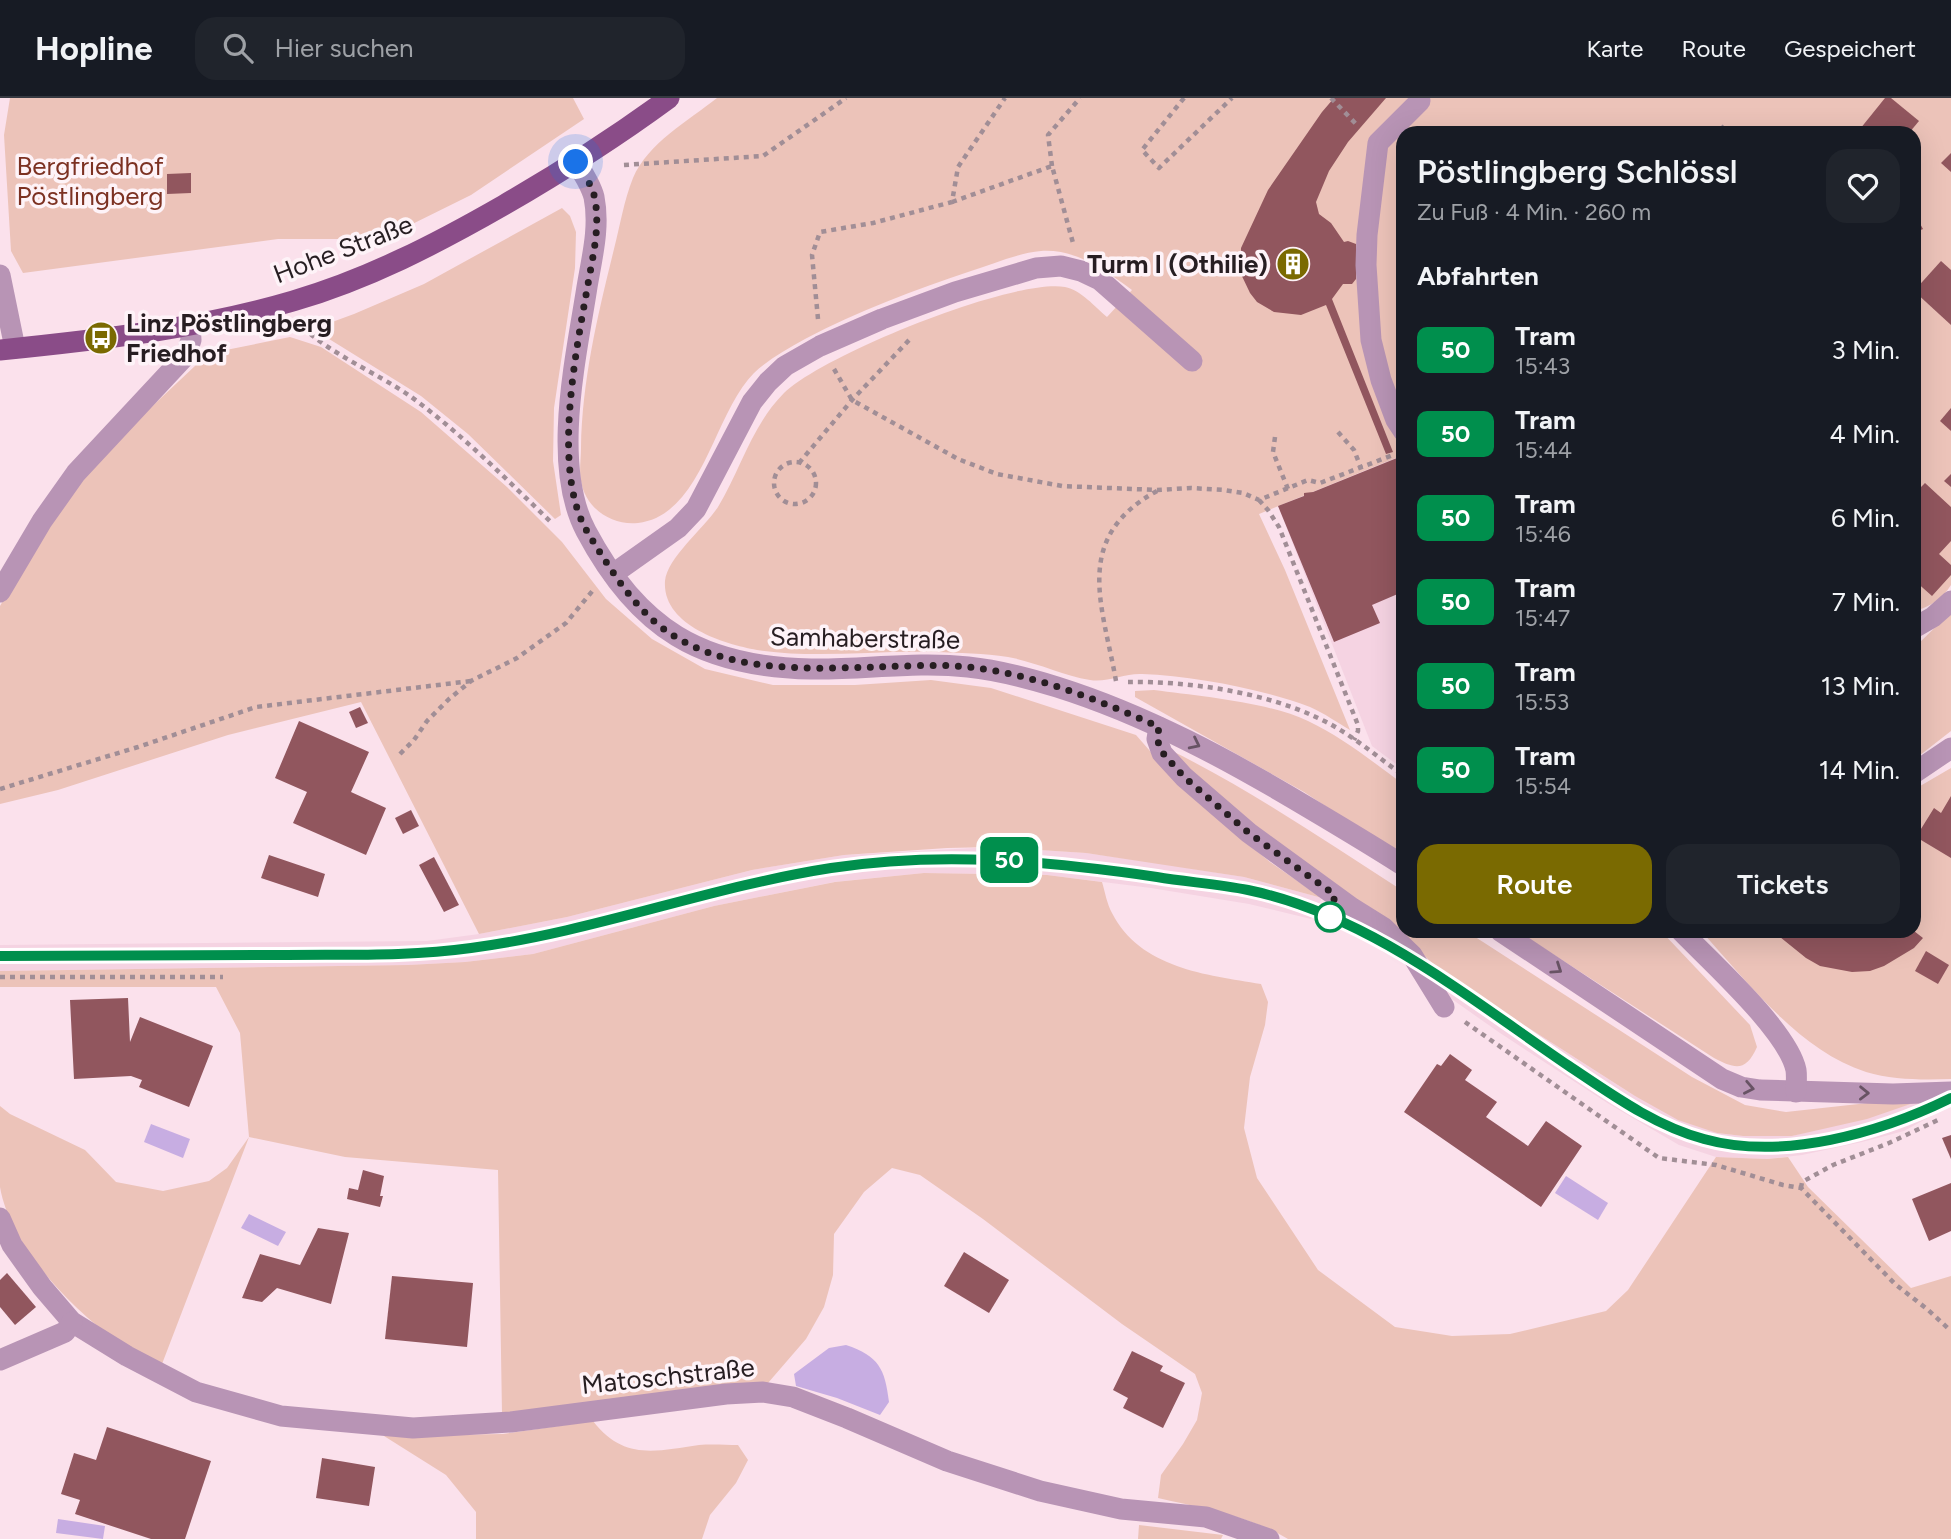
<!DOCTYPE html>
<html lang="de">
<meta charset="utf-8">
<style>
:root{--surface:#171b24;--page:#20242c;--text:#f1f3f6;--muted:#9ea1a6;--line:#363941;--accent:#7a6a01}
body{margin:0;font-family:Figtree,sans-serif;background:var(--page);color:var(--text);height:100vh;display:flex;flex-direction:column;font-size:26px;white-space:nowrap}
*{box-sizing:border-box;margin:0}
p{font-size:23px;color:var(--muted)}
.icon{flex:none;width:38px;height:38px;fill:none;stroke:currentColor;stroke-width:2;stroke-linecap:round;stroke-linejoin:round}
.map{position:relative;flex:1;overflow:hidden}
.panel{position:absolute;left:1396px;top:28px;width:525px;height:812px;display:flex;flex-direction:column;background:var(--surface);border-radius:21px;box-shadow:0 7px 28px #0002}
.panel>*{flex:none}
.badge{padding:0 14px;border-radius:10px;font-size:24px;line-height:46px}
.you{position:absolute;width:35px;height:35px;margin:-18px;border:5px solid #fff;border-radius:50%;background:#1a73e8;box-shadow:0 0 0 10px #1a73e833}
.map>.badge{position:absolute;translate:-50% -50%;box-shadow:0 0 0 4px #fff}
h2{padding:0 21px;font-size:26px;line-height:63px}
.round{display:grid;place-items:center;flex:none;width:74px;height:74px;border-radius:21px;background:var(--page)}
.headline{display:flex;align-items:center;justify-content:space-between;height:119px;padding:0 21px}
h1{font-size:33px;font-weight:600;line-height:52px}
.cta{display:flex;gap:14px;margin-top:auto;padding:14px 21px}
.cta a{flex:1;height:80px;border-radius:21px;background:var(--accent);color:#fff;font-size:28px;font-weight:600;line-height:80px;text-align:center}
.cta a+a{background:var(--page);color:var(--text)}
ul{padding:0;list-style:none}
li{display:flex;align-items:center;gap:21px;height:84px;padding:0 21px}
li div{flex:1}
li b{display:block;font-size:26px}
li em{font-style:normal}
li .badge{min-width:77px;font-weight:700;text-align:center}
header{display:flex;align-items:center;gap:42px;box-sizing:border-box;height:98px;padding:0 35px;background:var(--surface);border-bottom:2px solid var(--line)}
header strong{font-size:33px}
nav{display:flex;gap:38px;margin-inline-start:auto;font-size:24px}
.search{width:490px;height:63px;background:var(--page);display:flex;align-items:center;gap:18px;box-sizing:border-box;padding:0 24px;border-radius:21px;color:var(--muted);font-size:26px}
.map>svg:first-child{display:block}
</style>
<header>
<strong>Hopline</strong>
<div class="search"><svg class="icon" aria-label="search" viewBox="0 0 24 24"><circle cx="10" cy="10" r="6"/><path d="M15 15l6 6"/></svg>Hier suchen</div>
<nav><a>Karte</a><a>Route</a><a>Gespeichert</a></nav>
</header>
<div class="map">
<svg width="1951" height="1441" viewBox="0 0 1951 1441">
<rect width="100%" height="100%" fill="#fbe1ec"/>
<g fill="#f5d3e2">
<polygon points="1395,360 1404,380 1403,671 1372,648 1278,408"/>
<polygon points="993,749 1086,755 1151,764 1244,779 1322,800 1311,821 1249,806 1151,790 1047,777 924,775 834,784 714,808 533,856 465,864 408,867 0,873 0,847 427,843 479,836 567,819 752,772 844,757"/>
<polygon points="1443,875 1635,998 1717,1035 1743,1038 1792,1038 1922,1002 1951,1004 1951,1007 1904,1033 1862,1044 1802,1057 1767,1061 1716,1059 1679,1047 1609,1006 1500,935 1436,890"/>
</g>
<g fill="#ecc3b9">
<polygon points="10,0 573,0 584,21 471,97 382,141 278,141 23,175 11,153 4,37"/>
<path d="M717,0H1951V487C1943,500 1930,509 1915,513L1914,35H1404L1403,357L1259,416L1285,472L1350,632C1338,625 1324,615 1310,609C1262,591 1194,578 1142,576C1125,575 1107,585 1090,582C1062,577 1036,564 1008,559C984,555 959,555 935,554C877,552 816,561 757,552C723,546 662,527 665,483C667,460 705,429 718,409C741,371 752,327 784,295C823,257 1012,180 1065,189C1081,192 1095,209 1107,219L1132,192C1105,172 1077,151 1041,153C1018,155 993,166 971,173C914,192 858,213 805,241C787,251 769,261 754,275C713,316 703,417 638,425C612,428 585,410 581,383C579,373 581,360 581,350C582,282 598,216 614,151C620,128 624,102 633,80C648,45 688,23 717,0Z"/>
<polygon points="562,110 570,118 576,134 575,170 554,310 553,363 561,417 555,421 468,336 421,298 313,231 354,216 424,186"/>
<polygon points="290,239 321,249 421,314 507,389 562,444 606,501 652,541 705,571 773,587 855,587 931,582 991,590 1136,637 1185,693 1270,764 1322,800 1244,779 1086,755 993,749 947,750 844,757 752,772 567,819 479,836 361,604 228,637 58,692 0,706 0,508 26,463 71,395 127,332 196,267 216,254"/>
<polygon points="1951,514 1951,633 1915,661 1915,549"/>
<path d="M1154,592C1199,598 1268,604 1308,623C1342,639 1373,664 1403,686V759L1304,694L1135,599V593Z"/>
<path d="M1168,651C1250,691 1326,744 1403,793L1404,833H1466L1692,979L1745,1007L1786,1014L1904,1001L1922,1002L1867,1021L1792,1038H1743L1717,1035L1678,1022L1635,998L1443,875L1394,830L1270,744Z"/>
<path d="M1951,670V981C1923,982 1893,982 1866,974C1798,952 1748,884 1701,833H1914L1915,691Z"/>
<path d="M924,775L1047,777L1102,784C1105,794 1107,806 1112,815C1140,870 1206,877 1261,886L1268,904L1265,927L1250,979L1244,1030L1257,1080L1318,1172L1395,1229L1452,1238L1510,1236L1606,1213L1628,1192L1716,1059L1767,1061L1788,1059L1808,1089L1911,1190L1951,1178V1441H1288C1250,1418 1202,1410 1158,1400L1161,1377L1183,1346L1197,1322L1202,1295L1195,1276L1122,1226L983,1121L920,1077L892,1070L864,1094L834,1136L833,1177L824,1209L806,1241L768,1285L502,1315L498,1072L345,1059L249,1039L162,1266C146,1258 128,1251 114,1241C68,1207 10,1147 0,1089C0,1063 0,1034 0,1008L10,1016L85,1052L116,1084L163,1093L209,1083L227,1070L249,1039L240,935L216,889H0V873L408,867L465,864L533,856L714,808L835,784Z"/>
<path d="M1517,833H1661L1750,927L1757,949C1746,974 1735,971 1714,960Z"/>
<path d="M593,1323C624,1363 656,1353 699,1347C712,1346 726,1347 738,1347L748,1362L736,1385L710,1417L702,1441H476V1414L446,1377L384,1338L503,1336Z"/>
<polygon points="1139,1427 1223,1437 1221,1441 1138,1441"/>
</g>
<g fill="#c7ade2">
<polygon points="151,1026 190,1041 183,1060 144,1044"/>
<polygon points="1566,1078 1608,1105 1598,1122 1555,1095"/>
<polygon points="249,1116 286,1134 278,1148 241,1130"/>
<path d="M846,1247C879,1258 885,1271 889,1304L880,1317L837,1300L796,1288L794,1276L829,1250Z"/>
<polygon points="58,1421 105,1428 103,1441 56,1435"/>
</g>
<g fill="#91565e">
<polygon points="1334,0 1386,0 1348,44 1329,73 1316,104 1319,116 1331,125 1344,144 1348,143 1356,146 1356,181 1352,186 1343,186 1332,201 1393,354 1386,356 1326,207 1301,217 1274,214 1257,204 1250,195 1240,174 1241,150 1268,92 1322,14"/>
<polygon points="1885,0 1891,0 1919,23 1909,35 1870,35 1860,31"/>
<polygon points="1849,28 1850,35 1816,35 1816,34"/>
<polygon points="1951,55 1951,74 1941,65"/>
<polygon points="191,75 191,95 167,96 167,76"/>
<polygon points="1914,115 1923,131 1914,135"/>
<polygon points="1941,163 1951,172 1951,227 1914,193"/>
<polygon points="1951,310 1951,333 1940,323"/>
<polygon points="1397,360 1404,377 1404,505 1400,495 1372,507 1380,525 1334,544 1278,408 1304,398 1304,395 1313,394"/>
<polygon points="1951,376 1951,389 1944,383"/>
<polygon points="1925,385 1951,409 1951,443 1939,456 1951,467 1951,477 1932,498 1914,482 1914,396"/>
<polygon points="360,609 368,625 356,630 349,614"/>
<polygon points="299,623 369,654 351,694 386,710 366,757 293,725 307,694 275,680"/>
<polygon points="1951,698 1951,760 1916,739 1934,710 1941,715"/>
<polygon points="411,712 419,728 403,736 395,720"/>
<polygon points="269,757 325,776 318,799 261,780"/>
<polygon points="434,759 459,807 444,814 419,767"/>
<polygon points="1754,833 1830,833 1847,838 1862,838 1877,833 1914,833 1923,840 1914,850 1884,868 1870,873 1852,874 1820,868 1806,860 1780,839"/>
<polygon points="1926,853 1949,867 1938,886 1915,873"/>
<polygon points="128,900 130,944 140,919 213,948 189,1009 139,989 142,982 131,978 74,981 70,902"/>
<polygon points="1450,956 1472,972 1465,982 1497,1004 1486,1019 1528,1048 1546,1023 1582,1048 1541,1109 1404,1014 1437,966 1441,968"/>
<polygon points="1951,1037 1951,1061 1942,1040"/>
<polygon points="363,1072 384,1078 380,1098 383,1098 380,1109 347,1101 349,1090 358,1092"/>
<polygon points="1951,1085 1951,1133 1929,1143 1912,1101"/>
<polygon points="318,1130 349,1135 331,1206 277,1190 262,1204 242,1200 260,1156 300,1167"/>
<polygon points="964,1154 1009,1182 989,1215 944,1188"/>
<polygon points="7,1175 36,1209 15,1227 0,1209 0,1182"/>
<polygon points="392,1178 473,1185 467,1249 385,1241"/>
<polygon points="1132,1253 1163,1268 1160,1273 1185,1285 1163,1330 1123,1310 1128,1300 1113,1292"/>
<polygon points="107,1329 211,1363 185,1441 151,1441 75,1416 80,1402 61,1396 74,1355 96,1362"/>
<polygon points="322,1360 375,1369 369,1408 316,1400"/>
</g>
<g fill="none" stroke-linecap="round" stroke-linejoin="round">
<g stroke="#a18e96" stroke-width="4.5" stroke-dasharray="5 5" stroke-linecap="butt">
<polyline points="1184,0 1142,52 1159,70 1232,0"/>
<polyline points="1331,0 1357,27"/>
<polyline points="1721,28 1727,35"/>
<polyline points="624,67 763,58 846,0"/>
<polyline points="1052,68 1048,37 1080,0"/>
<polyline points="952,104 1052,68 1073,145"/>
<polyline points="818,221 812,157 820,134 873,125 952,104 958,69 1005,0"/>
<path d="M303,229C330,256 377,275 410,298C462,336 507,382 553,426"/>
<polyline points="834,271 852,302 958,361 997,376 1062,388 1157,392 1191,390 1224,392 1243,395 1259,402 1308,382 1320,385 1393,357"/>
<polyline points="1338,334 1354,352 1361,370"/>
<polyline points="1275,339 1273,354 1288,391"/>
<circle cx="795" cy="385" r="21"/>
<polyline points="799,365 852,302 911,240"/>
<polyline points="1259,402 1268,412 1279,429 1358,627 1358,633 1354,642"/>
<path d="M1116,583C1103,508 1071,440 1157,393"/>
<path d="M1128,584C1188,583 1264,594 1318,620C1349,634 1376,658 1404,678"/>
<polyline points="1914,611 1918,617 1914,623"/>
<polyline points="400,656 414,642 427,623 449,601 471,583 517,560 566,525 594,491"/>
<polyline points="0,691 138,649 256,609 471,583"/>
<polyline points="0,879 223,879"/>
<polyline points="1465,924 1659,1060 1716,1067 1783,1087 1801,1090 1895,1186 1927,1211 1951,1233"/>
<polyline points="1801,1090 1802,1084 1833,1067 1889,1045 1938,1022"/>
</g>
<g stroke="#b894b5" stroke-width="21">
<path d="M576,64C583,75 591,87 594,99C600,129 592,159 587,189C576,260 551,367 586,433C638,531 701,569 811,571C863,572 916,563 968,569C997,572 1028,580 1057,589C1146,617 1229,662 1309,710C1341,729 1373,748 1404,768"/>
<polyline points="0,177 15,250"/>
<polyline points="1404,334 1396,322 1381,282 1371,242 1366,167 1367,137 1378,45 1420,3"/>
<polyline points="613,476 678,430 696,411 752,304 768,284 785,268 820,248 882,221 955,194 1036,170 1061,168 1081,173 1100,182 1192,263"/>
<polyline points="0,494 42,423 76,375 186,257 191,242 190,227"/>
<polyline points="1914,530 1933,519 1951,503"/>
<polyline points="1159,629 1157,641 1162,655 1184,679 1249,735 1352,810 1384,830 1412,857 1444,909"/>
<polyline points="1914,675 1951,650"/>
<polyline points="1500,833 1722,981 1741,989 1760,992 1893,996 1951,994"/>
<path d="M1681,833C1710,863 1788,933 1796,972C1797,979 1796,987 1796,994"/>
<polyline points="0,1120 12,1147 42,1189 72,1224 127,1258 196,1294 281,1318 413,1330 511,1324 726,1296 763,1294 793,1299 847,1320 947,1363 1040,1393 1121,1411 1206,1419 1269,1441"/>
<polyline points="0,1262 65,1234 72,1224"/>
</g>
<path stroke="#8a4c88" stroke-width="21" d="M0,252C98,242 198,231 293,203C368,181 436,146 504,107C561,74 616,39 669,0"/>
<polyline stroke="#8e7d84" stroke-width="2" points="0,858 412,856 532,841 624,820 712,795 831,770 927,761 1026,762 1249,793 1330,819 1397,854 1610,995 1664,1026 1701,1041 1759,1049 1786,1048 1867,1033 1897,1025 1951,1000"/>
</g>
<defs><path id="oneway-chevron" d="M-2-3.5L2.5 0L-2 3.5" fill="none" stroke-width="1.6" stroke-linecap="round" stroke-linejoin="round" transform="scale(1.75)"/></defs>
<g stroke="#685364">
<use href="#oneway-chevron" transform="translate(1195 646) rotate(26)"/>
<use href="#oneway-chevron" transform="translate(1557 871) rotate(34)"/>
<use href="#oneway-chevron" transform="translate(1749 990) rotate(11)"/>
<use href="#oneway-chevron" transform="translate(1864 995) rotate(1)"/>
</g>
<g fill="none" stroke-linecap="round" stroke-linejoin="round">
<defs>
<path id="line" d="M0,858C92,857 184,857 277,857C342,856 406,859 471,850C593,834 709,789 831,770C941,753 1047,763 1157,779C1187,784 1218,786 1248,792C1369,817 1470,901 1569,968C1611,996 1655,1028 1704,1041C1783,1063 1880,1035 1951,1000"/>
</defs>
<use href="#line" stroke="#fff" stroke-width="16"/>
<use href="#line" stroke="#008f4d" stroke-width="10"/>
<path stroke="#271e22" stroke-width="7" stroke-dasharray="0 12.6" d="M576,64C582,74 591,85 594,97C601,126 593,157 588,186C576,253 551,375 588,435C607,466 627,499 655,524C716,576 802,571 878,569C907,568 938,566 968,569C1034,576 1099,602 1159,629L1157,641L1162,654L1184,679L1249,735L1335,797L1330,819"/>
</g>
<defs>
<symbol id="building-disc" viewBox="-11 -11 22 22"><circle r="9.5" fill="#7a6a01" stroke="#fef3f8"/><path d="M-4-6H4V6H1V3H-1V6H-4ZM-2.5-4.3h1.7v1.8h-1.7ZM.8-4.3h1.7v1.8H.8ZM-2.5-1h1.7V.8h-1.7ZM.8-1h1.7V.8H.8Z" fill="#fff"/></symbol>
<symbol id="bus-disc" viewBox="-11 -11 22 22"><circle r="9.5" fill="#7a6a01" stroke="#fef3f8"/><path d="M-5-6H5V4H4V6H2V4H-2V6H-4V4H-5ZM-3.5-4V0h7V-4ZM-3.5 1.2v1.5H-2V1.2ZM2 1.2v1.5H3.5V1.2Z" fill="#fff"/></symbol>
</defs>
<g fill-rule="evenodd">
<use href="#building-disc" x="1274" y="147" width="38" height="38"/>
<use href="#bus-disc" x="82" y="221" width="38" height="38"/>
</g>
<circle fill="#fff" stroke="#008f4d" stroke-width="3.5" cx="1330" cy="819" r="14"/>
<g text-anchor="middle" stroke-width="7" stroke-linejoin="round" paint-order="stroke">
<g font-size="26" fill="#7c3122" stroke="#fef3f8">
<text x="90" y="77">Bergfriedhof<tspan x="90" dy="30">Pöstlingberg</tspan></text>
</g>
<g font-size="26" fill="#271e22" stroke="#fef3f8">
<text transform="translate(343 151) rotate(-21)" y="9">Hohe Straße</text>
<text transform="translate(865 540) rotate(1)" y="9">Samhaberstraße</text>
<text transform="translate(668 1278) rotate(-6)" y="9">Matoschstraße</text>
</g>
<g font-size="26" font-weight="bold" fill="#271e22" stroke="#fef3f8" text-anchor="end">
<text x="1268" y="175">Turm I (Othilie)</text>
<text x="126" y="234" text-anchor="start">Linz Pöstlingberg<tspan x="126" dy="30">Friedhof</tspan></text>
</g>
</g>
</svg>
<div class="you" style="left:576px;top:64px"></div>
<b class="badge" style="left:1009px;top:762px;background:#008f4d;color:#fff">50</b>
<section class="panel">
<div class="headline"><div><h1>Pöstlingberg Schlössl</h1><p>Zu Fuß · 4 Min. · 260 m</p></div><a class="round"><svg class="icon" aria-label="heart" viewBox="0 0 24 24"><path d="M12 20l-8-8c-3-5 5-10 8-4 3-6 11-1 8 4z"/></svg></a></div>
<h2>Abfahrten</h2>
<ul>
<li><span class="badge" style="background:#008f4d;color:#fff">50</span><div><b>Tram</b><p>15:43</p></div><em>3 Min.</em></li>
<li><span class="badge" style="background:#008f4d;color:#fff">50</span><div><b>Tram</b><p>15:44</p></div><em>4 Min.</em></li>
<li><span class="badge" style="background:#008f4d;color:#fff">50</span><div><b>Tram</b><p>15:46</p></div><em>6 Min.</em></li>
<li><span class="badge" style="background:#008f4d;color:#fff">50</span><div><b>Tram</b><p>15:47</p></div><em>7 Min.</em></li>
<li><span class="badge" style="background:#008f4d;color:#fff">50</span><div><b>Tram</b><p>15:53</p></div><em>13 Min.</em></li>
<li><span class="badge" style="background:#008f4d;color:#fff">50</span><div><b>Tram</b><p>15:54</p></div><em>14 Min.</em></li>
</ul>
<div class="cta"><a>Route</a><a>Tickets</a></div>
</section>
</div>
